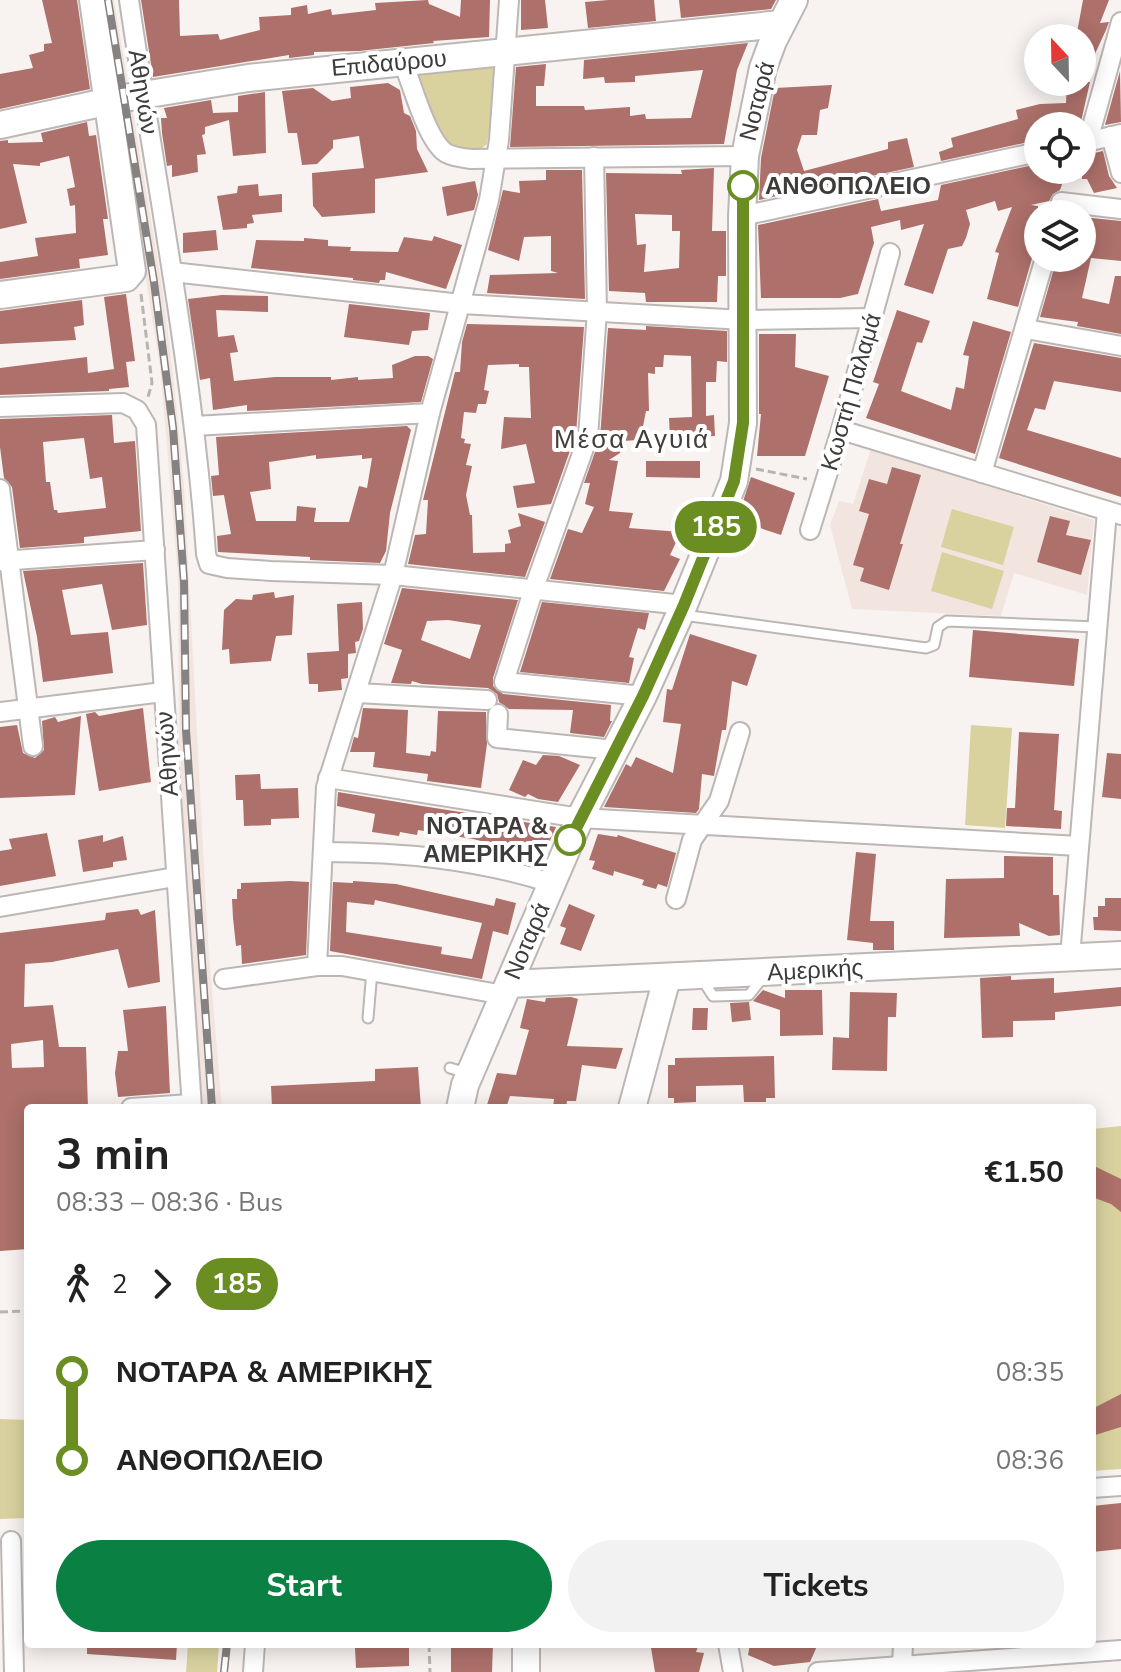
<!DOCTYPE html>
<meta charset="utf-8">
<style>
:root{--surface:#fff;--page:#f2f2f2;--text:#222;--muted:#767676;--accent:#0b8043}
body{margin:0;font-family:"Nunito Sans",sans-serif;background:var(--page);color:var(--text);height:100vh;display:flex;flex-direction:column;font-size:30px;white-space:nowrap}
*{box-sizing:border-box;margin:0}
p{font-size:26px;color:var(--muted)}
.icon{flex:none;width:44px;height:44px;fill:none;stroke:currentColor;stroke-width:2;stroke-linecap:round;stroke-linejoin:round}
.map{position:relative;flex:1;overflow:hidden}
.drawer{position:absolute;left:24px;top:1104px;width:1072px;height:544px;display:flex;flex-direction:column;background:var(--surface);border-radius:8px;box-shadow:0 4px 20px #0003}
.drawer>*{flex:none}
.badge{padding:0 16px;border-radius:26px;font-size:28px;line-height:52px}
.needle{width:52px;rotate:338deg}
.controls{position:absolute;left:1024px;top:24px;display:grid;gap:16px}
.controls a{display:grid;place-items:center;width:72px;height:72px;border-radius:50%;background:var(--surface);box-shadow:0 4px 20px #0003;font-size:40px}
.map>.badge{position:absolute;translate:-50% -50%;box-shadow:0 0 0 4px #fff}
.legs{display:flex;align-items:center;gap:12px;height:88px;padding:0 32px;font-size:26px}
.legs p{margin-inline-start:auto}
.summary{display:flex;align-items:center;justify-content:space-between;height:136px;padding:0 32px}
h1{font-size:44px;font-weight:700;line-height:60px}
.button{display:flex;gap:16px;margin-top:auto;padding:16px 32px}
.button a{flex:1;height:92px;border-radius:48px;background:var(--accent);color:#fff;font-size:32px;font-weight:700;line-height:92px;text-align:center}
.button a+a{background:var(--page);color:var(--text)}
ul{padding:0 32px;list-style:none}
li{display:flex;align-items:center;gap:28px;height:88px;font-size:30px}
li i{display:grid;place-items:center;width:12px;height:100%;margin:0 10px;background:currentColor}
li i::after{content:'';width:20px;height:20px;margin:-10px;border:6px solid;border-radius:50%;background:var(--surface)}
li p{margin-inline-start:auto}
li:first-child i{background:linear-gradient(#0000 50%,currentColor 0)}
li:last-child i{background:linear-gradient(currentColor 50%,#0000 0)}
.map>svg:first-child{display:block}
</style>
<div class="map">
<svg width="1121" height="1672" viewBox="0 0 1121 1672">
<rect width="100%" height="100%" fill="#f8f3f0"/>
<g fill="#f2e5df">
<polygon points="101,0 114,0 163,292 174,383 184,485 208,941 222,1108 203,1108 192,973 179,738 178,577 166,435 160,367"/>
<polygon points="871,449 1094,520 1087,595 1014,573 1001,616 852,609 830,525 839,501 853,504"/>
</g>
<g fill="#d9d29f">
<path d="M495,58L494,103L487,144C476,156 452,150 441,139L411,68Z"/>
<polygon points="952,509 1014,527 1003,565 941,547"/>
<polygon points="942,552 1004,571 992,609 931,591"/>
<polygon points="971,725 1012,728 1005,828 965,825"/>
<polygon points="1121,1126 1121,1469 1092,1471 1092,1129"/>
<polygon points="0,1419 28,1420 28,1518 0,1519"/>
<polygon points="188,1644 219,1644 217,1672 186,1672"/>
</g>
<g fill="#ad706a" fill-rule="evenodd">
<polygon points="42,0 77,0 90,89 0,109 0,74 33,68 29,55 44,51 44,44 52,43"/>
<polygon points="141,0 179,0 180,36 218,34 220,40 260,30 259,17 291,15 291,8 307,5 308,14 331,9 332,15 376,10 375,3 428,0 429,4 460,17 461,0 490,0 489,37 433,41 434,43 359,51 314,52 314,55 289,58 289,55 153,77"/>
<polygon points="521,0 545,0 548,28 521,30"/>
<polygon points="608,0 654,0 656,21 588,28 585,2"/>
<polygon points="679,0 776,0 771,9 681,18"/>
<polygon points="1083,0 1109,0 1100,23 1109,22 1106,30 1082,82 1082,38 1076,38"/>
<polygon points="748,43 737,70 724,144 510,147 516,67 546,64 544,86 536,86 536,106 584,106 585,110 630,107 630,116 645,114 646,119 691,118 703,70 635,76 635,82 605,83 604,77 583,79 584,60"/>
<polygon points="1120,71 1121,122 1105,125"/>
<polygon points="1067,82 1090,82 1080,126 1038,126 1038,140 941,161 939,152 953,147 951,138 1018,119 1016,110 1040,104 1066,103"/>
<polygon points="388,83 400,90 404,113 410,116 416,131 417,149 428,172 375,179 375,213 322,217 313,206 312,173 364,168 359,136 333,140 333,148 317,164 302,165 297,133 288,133 282,91 313,88 332,101 351,98 350,87"/>
<polygon points="832,85 828,108 820,110 817,135 802,135 797,150 804,171 888,149 888,142 907,138 914,167 759,200 761,158 775,88"/>
<polygon points="265,92 266,153 233,156 229,120 205,127 205,134 202,135 206,154 197,155 198,172 172,177 172,165 167,166 162,133 161,118 167,118 164,108 211,100 213,113 238,112 238,96"/>
<polygon points="87,122 89,136 96,135 108,219 103,219 108,255 79,259 80,268 0,279 0,262 38,256 35,238 76,233 75,205 70,206 67,189 75,187 69,156 40,163 40,166 13,164 27,223 0,229 0,141 8,140 8,143 43,142 41,133"/>
<polygon points="1103,151 1109,176 1117,188 1094,193 1087,179 1082,179 1082,158 1092,160 1094,153"/>
<polygon points="1038,164 1038,170 1067,170 1060,190 1053,194 1049,201 1031,205 1038,206 1038,248 1033,255 1018,307 987,299 999,253 995,252 1012,207 998,211 995,201 966,210 970,224 966,238 962,246 948,249 933,294 904,285 924,224 901,230 900,220 871,227 874,243 858,294 840,298 761,298 758,225 878,199 881,211 938,200 941,185"/>
<path d="M714,168L712,231H726V276H718L717,302H646L645,293L609,291L606,173L682,174L681,170ZM635,214L672,215V231H680L679,268L644,272L646,244L637,245Z"/>
<polygon points="546,170 582,170 585,299 487,293 490,275 558,273 551,271 551,236 524,237 519,261 488,250 503,190 520,193 519,181 546,180"/>
<polygon points="475,181 478,195 474,210 447,216 442,187"/>
<polygon points="258,184 259,196 282,194 282,212 252,215 254,223 247,224 247,228 223,230 217,196 237,193 238,186"/>
<polygon points="1082,217 1121,221 1121,261 1091,258 1082,298 1109,304 1115,276 1121,276 1121,334 1077,326 1078,322 1040,317 1057,258 1085,258 1082,258"/>
<polygon points="216,230 218,250 183,253 183,233"/>
<polygon points="434,236 462,245 446,289 386,272 385,280 380,280 379,283 353,280 353,278 251,268 256,240 304,241 304,238 328,240 328,246 351,247 350,251 398,252 404,237 432,241"/>
<polygon points="126,294 135,361 126,362 129,387 109,389 109,391 0,395 0,368 87,357 88,373 114,369 104,297"/>
<polygon points="222,295 268,296 268,312 216,310 218,337 234,335 238,352 230,353 234,381 275,377 331,377 331,380 358,377 358,380 393,378 392,365 415,356 428,356 433,359 421,402 247,411 247,405 213,410 210,378 200,380 188,299"/>
<polygon points="82,300 84,325 74,327 76,340 0,344 0,311"/>
<polygon points="349,304 430,313 428,330 412,331 409,345 344,337"/>
<polygon points="897,310 930,321 922,343 917,342 901,391 951,410 956,387 964,389 969,356 963,355 973,321 1011,332 975,454 866,418 879,384 873,382"/>
<polygon points="467,324 584,327 576,434 551,504 517,508 513,486 535,483 526,444 501,449 504,417 531,418 529,367 519,367 519,364 488,365 484,390 489,391 486,404 478,404 476,413 464,412 461,438 465,439 464,443 471,444 466,465 472,466 466,495 470,515 472,515 473,553 505,552 505,544 511,543 508,530 521,526 518,513 545,522 525,577 408,564 415,535 426,534 428,500 423,500 455,372 460,372 462,342"/>
<polygon points="646,326 727,331 727,362 717,361 716,382 706,382 706,416 714,415 715,436 670,438 669,418 692,417 691,356 664,355 663,367 655,367 655,374 648,373 649,411 646,411 641,437 637,440 624,441 620,453 609,460 618,461 609,511 633,513 629,528 681,532 670,555 680,559 664,591 550,579 568,529 582,533 594,507 585,504 590,483 584,483 600,438 608,328 646,330"/>
<polygon points="759,334 796,334 795,367 829,376 805,456 757,456 761,414 759,414"/>
<polygon points="1034,343 1121,358 1121,392 1054,381 1045,410 1035,408 1027,430 1121,458 1121,497 999,458"/>
<path d="M112,415L114,443L135,441L141,531L84,537V543L20,548L12,487L4,478L0,447V419ZM84,438L90,479L102,477L106,508L58,513L57,510H54L50,482H46L43,442Z"/>
<path d="M407,426L411,430L390,513L386,551L380,563L310,560V557L218,552L217,536L231,534L224,495L213,496L211,476L219,475L216,437ZM316,455V459L362,455V459L372,458L367,488L359,486L349,522H314L316,508L297,506L296,521H256L250,492L271,489L269,462Z"/>
<polygon points="646,461 700,461 700,478 646,477"/>
<polygon points="892,467 921,475 900,544 903,544 889,590 860,581 864,568 853,565 869,514 859,511 869,479 887,484"/>
<polygon points="751,477 795,493 781,535 760,528 757,537 734,529"/>
<polygon points="1050,516 1070,521 1066,535 1091,540 1081,575 1037,562"/>
<polygon points="143,563 147,625 112,630 102,584 62,590 71,635 108,632 113,673 43,682 37,637 23,571"/>
<path d="M402,588L518,600L493,678V686L503,694L611,705L610,721H612L604,737L570,733L573,710L509,709L499,702L497,694L488,688L422,684L412,681L411,684L391,683L402,650L384,644ZM448,620L481,625L470,659L421,640L427,621Z"/>
<polygon points="274,592 275,598 294,595 292,635 276,636 271,661 230,664 229,649 222,650 224,610 236,599 252,600 253,595"/>
<polygon points="362,602 363,629 359,641 355,642 356,653 348,654 348,678 341,679 342,690 318,692 318,684 309,684 307,653 339,651 337,604"/>
<polygon points="542,602 649,613 645,630 638,628 629,657 634,658 629,683 520,672"/>
<polygon points="973,630 1079,639 1074,686 969,677"/>
<polygon points="690,634 757,655 747,686 732,681 726,730 722,730 714,776 702,774 699,809 696,813 604,807 626,764 631,767 636,757 673,773 681,724 663,722 667,689 672,690"/>
<polygon points="143,708 151,782 99,791 86,714 95,712 99,716"/>
<polygon points="363,708 408,710 406,753 430,756 431,751 436,752 438,711 486,712 487,744 481,788 427,781 428,774 373,767 375,752 350,752 354,737 358,738"/>
<polygon points="81,716 75,795 0,798 0,727 17,725 23,753 35,758 44,750 42,721 55,717 58,722"/>
<polygon points="1019,732 1059,734 1054,810 1062,811 1061,829 1006,826 1007,808 1015,808"/>
<polygon points="1107,753 1121,754 1121,799 1102,797"/>
<polygon points="543,755 559,756 580,765 558,802 538,799 528,794 525,797 509,790 523,760 536,765"/>
<polygon points="260,774 261,789 298,788 299,818 271,819 271,825 244,826 243,800 236,800 235,775"/>
<polygon points="338,792 422,806 556,827 543,856 473,839 418,830 417,835 400,832 399,836 372,832 375,814 337,806"/>
<polygon points="47,833 56,876 0,886 0,851 12,849 9,839"/>
<polygon points="598,834 617,837 618,835 676,853 667,887 658,884 656,889 642,885 644,880 614,871 613,876 592,869 595,861 589,860"/>
<polygon points="103,835 103,842 123,836 127,860 113,862 113,867 83,872 78,840"/>
<polygon points="856,852 876,854 870,921 894,921 894,950 873,950 873,943 847,940"/>
<polygon points="1004,856 1053,857 1053,895 1059,895 1060,935 1049,936 1019,923 1020,936 944,938 946,879 1004,878"/>
<polygon points="290,881 309,882 306,955 242,964 241,945 236,946 233,918 232,899 237,899 237,889 241,889 241,883"/>
<path d="M353,881L396,884L494,906L496,898L516,903L508,935L493,931L482,979L330,951L333,882L353,883ZM375,900L482,923L472,959L441,954L442,947L346,932L347,902L374,905Z"/>
<polygon points="1105,898 1121,898 1121,931 1094,930 1093,917 1098,917 1098,906 1105,906"/>
<polygon points="569,904 595,915 581,951 560,944 566,928 560,926"/>
<path d="M138,909L141,915L155,910L160,982L128,988L118,949L52,962L25,964L24,1007L53,1005L59,1047H86L88,1108H28V1249L0,1251V933L105,920L106,913ZM43,1040L44,1067L12,1068L11,1044Z"/>
<polygon points="1011,976 1011,980 1054,978 1054,993 1121,987 1121,1006 1055,1012 1055,1020 1013,1021 1013,1037 982,1038 980,978"/>
<polygon points="763,990 785,998 785,990 822,990 823,1035 780,1036 780,1010 753,1001"/>
<polygon points="850,992 897,993 896,1017 888,1017 887,1071 832,1070 833,1037 849,1038 849,1035"/>
<polygon points="571,997 578,999 567,1046 623,1048 616,1069 582,1065 576,1101 567,1101 566,1108 553,1108 554,1099 510,1096 506,1108 486,1108 497,1073 516,1075 529,1030 520,1028 527,999 545,1002 546,998"/>
<polygon points="749,1002 751,1020 732,1022 730,1003"/>
<polygon points="166,1006 170,1093 118,1097 115,1073 118,1051 128,1051 123,1010"/>
<polygon points="693,1008 708,1008 707,1030 692,1030"/>
<polygon points="774,1056 775,1098 766,1098 766,1102 744,1102 743,1085 696,1086 696,1102 674,1103 674,1098 668,1098 668,1065 675,1065 675,1058"/>
<polygon points="418,1067 421,1108 272,1108 271,1086 375,1081 375,1069"/>
<polygon points="1092,1165 1121,1179 1121,1212 1111,1204 1092,1197"/>
<polygon points="1121,1394 1121,1427 1092,1436 1092,1409"/>
<polygon points="1121,1503 1121,1549 1092,1552 1092,1506"/>
<polygon points="87,1644 177,1644 176,1660 87,1654"/>
<polygon points="360,1644 409,1644 409,1666 356,1668 355,1648 360,1648"/>
<polygon points="451,1644 493,1644 492,1672 451,1672"/>
<polygon points="662,1644 699,1644 696,1652 704,1653 699,1672 655,1672 651,1648 662,1647"/>
<polygon points="750,1644 818,1644 810,1662 774,1666 748,1655"/>
</g>
<g fill="none" stroke-linecap="round" stroke-linejoin="round">
<defs>
<g id="lane">
<polyline points="683,615 926,648 934,645 938,627 947,621 1097,627"/>
<polyline points="702,979 713,996 749,995 764,976"/>
<polyline points="368,1018 372,971"/>
<polyline points="450,1068 467,1073"/>
</g>
<g id="street">
<path d="M129,0C156,185 193,368 206,554L209,564L227,568L271,571L393,575L684,605"/>
<path d="M403,62C412,84 427,141 446,153C453,157 463,158 471,159L745,156"/>
<polyline points="1111,136 1121,173"/>
<polyline points="1088,141 1121,22"/>
<polyline points="1082,143 1121,134"/>
<polyline points="594,157 597,311 588,437 534,588 504,682 643,696"/>
<polyline points="1058,214 1061,202 1121,209"/>
<polyline points="742,216 1038,152"/>
<polyline points="172,272 461,304 744,320 872,318"/>
<polyline points="1026,329 1121,346"/>
<polyline points="0,407 123,403 137,410 146,425 192,1108"/>
<polyline points="194,426 430,413"/>
<polyline points="841,430 1121,515"/>
<polyline points="982,473 1045,258"/>
<polyline points="0,489 33,746"/>
<polyline points="810,530 841,430 890,253"/>
<polyline points="0,561 155,550"/>
<polyline points="357,693 487,700"/>
<polyline points="0,712 163,692"/>
<polyline points="498,714 497,738 615,750"/>
<polyline points="328,778 580,818 1079,846"/>
<path d="M323,852C401,852 476,859 551,883"/>
<polyline points="676,899 692,840 719,801 740,732"/>
<polyline points="0,907 175,877"/>
<polyline points="1070,957 1107,511"/>
<polyline points="317,966 326,787 393,575 430,413 489,200 499,140 509,0"/>
<polyline points="224,979 317,966 342,966 504,995"/>
<polyline points="131,1108 191,1104"/>
<polyline points="1092,1488 1121,1486"/>
<polyline points="11,1541 14,1672"/>
<polyline points="728,1644 733,1672"/>
<polyline points="902,1666 903,1644"/>
<polyline points="253,1672 255,1644"/>
<polyline points="818,1672 1121,1650"/>
</g>
<g id="secondary">
<polyline points="0,125 124,98 248,78 781,24"/>
<polyline points="0,295 126,278 132,271 93,0"/>
<polyline points="509,984 1121,955"/>
<polyline points="460,1108 465,1085 580,818 643,696 680,614 734,481 743,423 742,216 745,156 763,68 773,41 794,0"/>
<polyline points="632,1108 667,978"/>
<polyline points="526,1644 526,1672"/>
</g>
</defs>
<use href="#lane" stroke="#bcb7b5" stroke-width="13"/>
<use href="#street" stroke="#bcb7b5" stroke-width="22"/>
<use href="#secondary" stroke="#bcb7b5" stroke-width="30"/>
<g stroke="#b8b4b2" stroke-width="3" stroke-dasharray="8 4" stroke-linecap="butt">
<polyline points="141,294 152,383 148,397"/>
<polyline points="756,469 807,479"/>
<polyline points="0,1312 28,1311"/>
<polyline points="429,1644 430,1672"/>
</g>
<use href="#lane" stroke="#fff" stroke-width="9"/>
<use href="#street" stroke="#fff" stroke-width="18"/>
<use href="#secondary" stroke="#fff" stroke-width="26"/>
<defs>
<g id="rail">
<polyline points="108,0 154,282 173,428 184,582 186,730 212,1108"/>
<polyline points="224,1672 227,1644"/>
</g>
</defs>
<use href="#rail" stroke="#868281" stroke-width="8"/>
<use href="#rail" stroke="#fff" stroke-width="5" stroke-dasharray="15" stroke-linecap="butt"/>
</g>
<g fill="none" stroke-linecap="round" stroke-linejoin="round">
<defs>
<polyline id="line-1" points="570,840 643,696 684,605 734,481 743,423 743,186"/>
</defs>
<use href="#line-1" stroke="#fff" stroke-width="18"/>
<use href="#line-1" stroke="#6b8e23" stroke-width="12"/>
</g>
<g fill="#fff" stroke="#6b8e23" stroke-width="4">
<circle cx="743" cy="186" r="14"/>
<circle cx="570" cy="840" r="14"/>
</g>
<g text-anchor="middle" stroke-width="8" stroke-linejoin="round" paint-order="stroke">
<g font-size="24" fill="#3e3c3b" stroke="#fff">
<text transform="translate(389 63) rotate(-5)" y="8">Επιδαύρου</text>
<text transform="translate(143 92) rotate(81)" y="8">Αθηνών</text>
<text transform="translate(757 101) rotate(-76)" y="8">Νοταρά</text>
<text transform="translate(851 392) rotate(-74)" y="8">Κωστή Παλαμά</text>
<text transform="translate(167 754) rotate(-94)" y="8">Αθηνών</text>
<text transform="translate(527 941) rotate(-67)" y="8">Νοταρά</text>
<text transform="translate(815 970) rotate(-3)" y="8">Αμερικής</text>
</g>
<g font-size="24" font-weight="bold" fill="#3e3c3b" stroke="#fff" text-anchor="start">
<text x="765" y="194">ΑΝΘΟΠΩΛΕΙΟ</text>
<text x="548" y="834" text-anchor="end">ΝΟΤΑΡΑ &amp;<tspan x="548" dy="28">ΑΜΕΡΙΚΗΣ</tspan></text>
</g>
<g font-size="26" letter-spacing="2" fill="#423e3c" stroke="#fff">
<text x="632" y="448">Μέσα Αγυιά</text>
</g>
</g>
</svg>
<div class="controls">
<a><svg class="needle" viewBox="-14 -14 28 28"><path d="M0-13l5 13h-10z" fill="#e53935"/><path d="M0 13l5-13h-10z" fill="#767676"/></svg></a>
<a><svg class="icon" aria-label="locate" viewBox="0 0 24 24"><circle cx="12" cy="12" r="6"/><path d="M12 2v4M12 18v4M2 12h4M18 12h4"/></svg></a>
<a><svg class="icon" aria-label="layers" viewBox="0 0 24 24"><path d="M12 4l9 5-9 5-9-5zM3 14l9 5 9-5"/></svg></a>
</div>
<b class="badge" style="left:716px;top:527px;background:#6b8e23;color:#fff">185</b>
<section class="drawer">
<div class="summary"><div><h1>3 min</h1><p>08:33 – 08:36 · Bus</p></div><b>€1.50</b></div>
<div class="legs"><svg class="icon" aria-label="walk" viewBox="0 0 24 24"><circle cx="13" cy="4" r="2"/><path d="M13 8l-2 6 4 7M11 14l-3 7M7 12l3-4h3l4 4"/></svg>2<svg class="icon" aria-label="forward" viewBox="0 0 24 24"><path d="M9 5l7 7-7 7"/></svg><b class="badge" style="background:#6b8e23;color:#fff">185</b></div>
<ul>
<li><i style="color:#6b8e23"></i><b>ΝΟΤΑΡΑ &amp; ΑΜΕΡΙΚΗΣ</b><p>08:35</p></li>
<li><i style="color:#6b8e23"></i><b>ΑΝΘΟΠΩΛΕΙΟ</b><p>08:36</p></li>
</ul>
<div class="button"><a>Start</a><a>Tickets</a></div>
</section>
</div>
